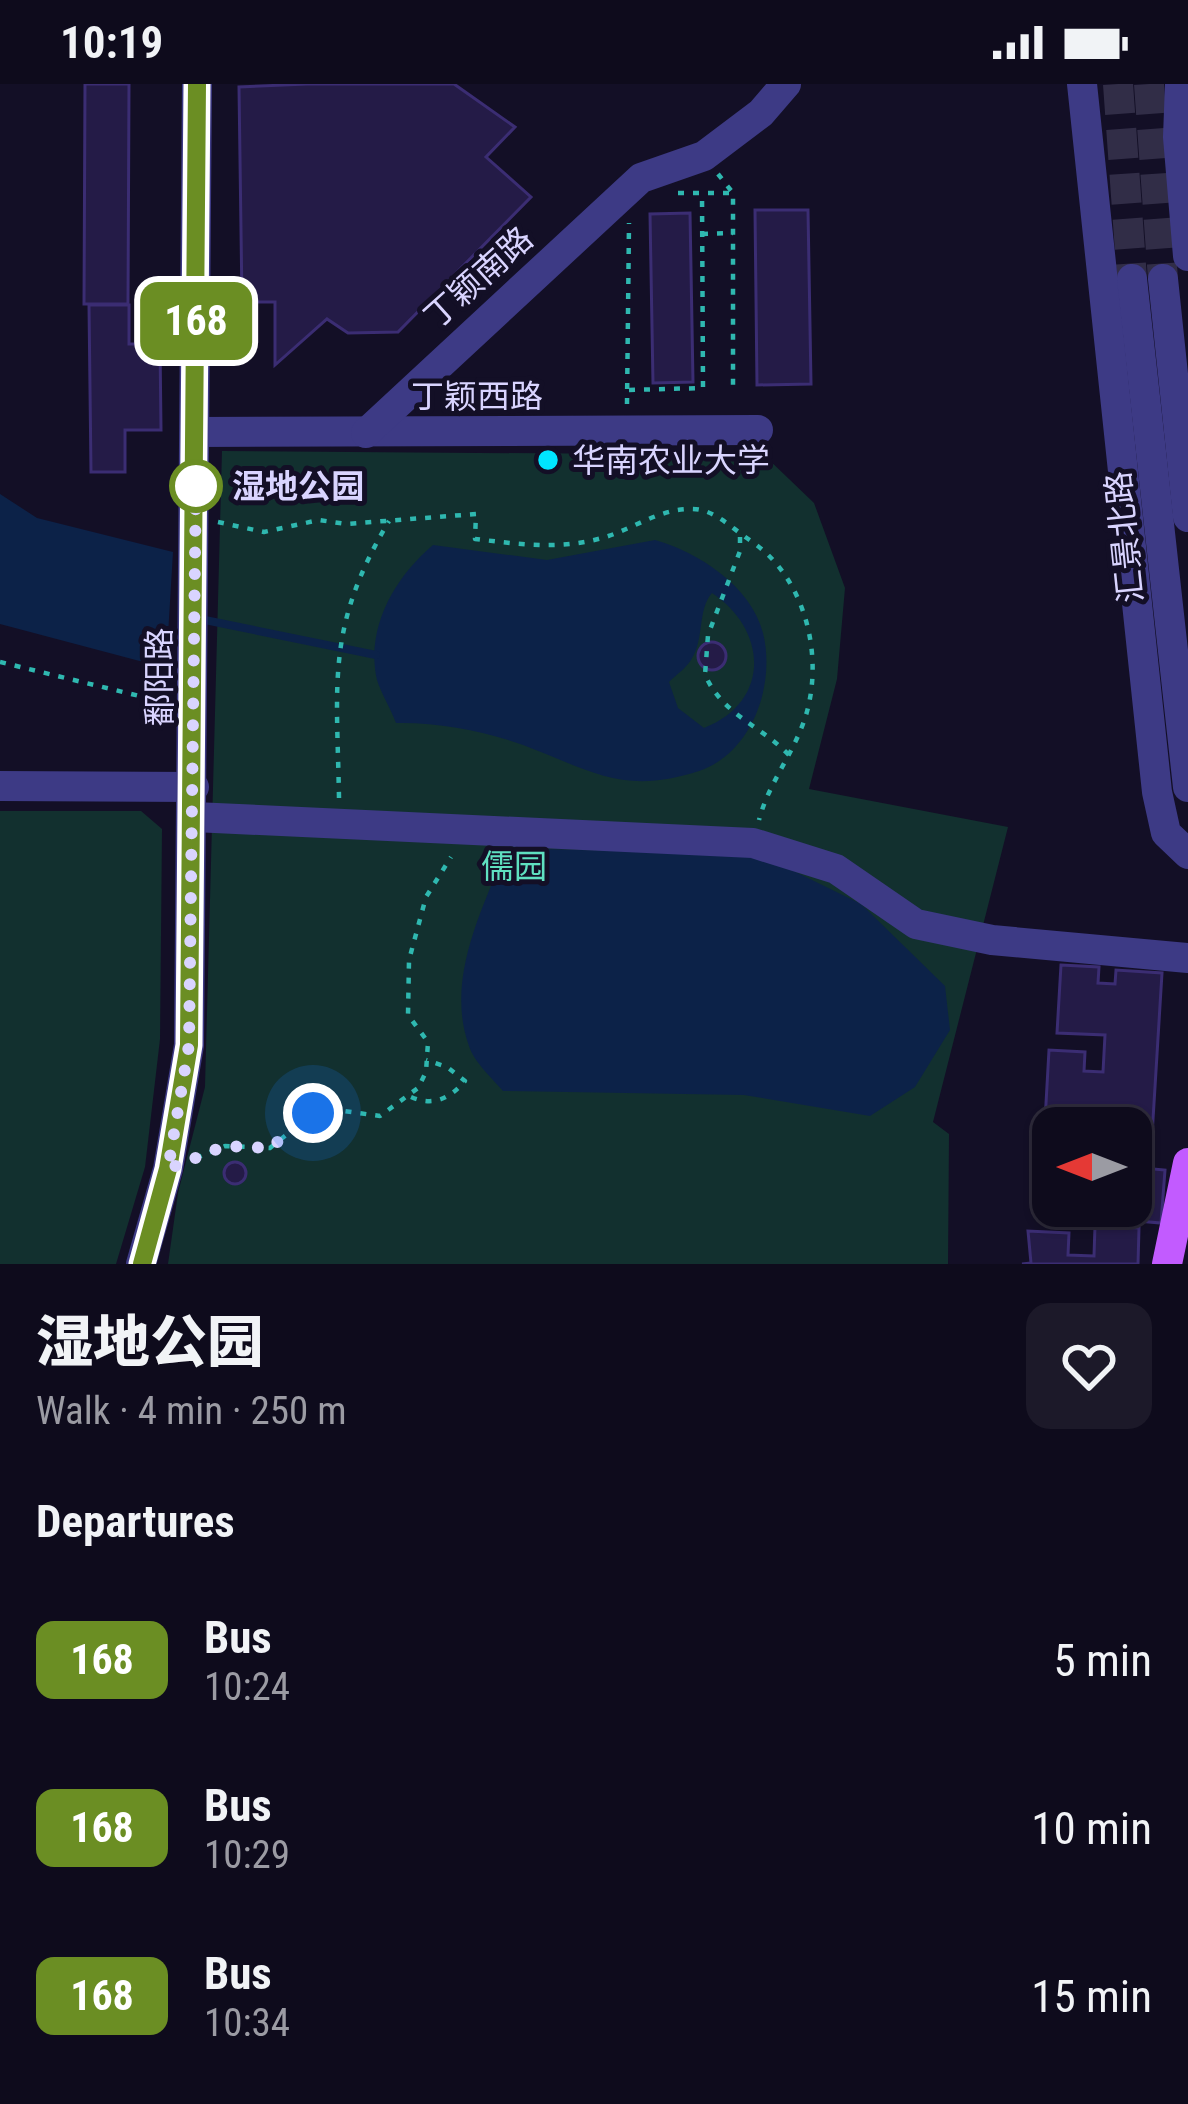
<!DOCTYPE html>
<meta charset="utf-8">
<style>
:root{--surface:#0e0b1c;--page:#1c1929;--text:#f1f3f6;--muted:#9b9ba3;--line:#2e2b3b}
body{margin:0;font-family:"Roboto Condensed","Noto Sans SC",sans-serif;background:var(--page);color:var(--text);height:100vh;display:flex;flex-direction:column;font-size:45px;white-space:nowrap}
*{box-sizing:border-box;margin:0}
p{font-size:39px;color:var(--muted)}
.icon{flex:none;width:66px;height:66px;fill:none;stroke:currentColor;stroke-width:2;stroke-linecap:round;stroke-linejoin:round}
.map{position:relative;height:1180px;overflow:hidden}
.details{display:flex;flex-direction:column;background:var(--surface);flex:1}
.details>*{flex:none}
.badge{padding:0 24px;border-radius:18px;font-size:42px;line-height:78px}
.needle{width:78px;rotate:270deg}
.buttons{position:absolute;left:1032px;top:1023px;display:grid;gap:24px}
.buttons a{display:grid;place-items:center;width:120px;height:120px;border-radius:24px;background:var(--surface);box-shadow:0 3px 9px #0004,0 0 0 3px var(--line);font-size:60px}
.you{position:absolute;width:60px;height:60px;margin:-30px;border:9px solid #fff;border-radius:50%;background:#1a73e8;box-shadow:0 0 0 18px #1a73e833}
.map>.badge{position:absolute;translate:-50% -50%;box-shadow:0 0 0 6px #fff}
h2{padding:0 36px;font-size:45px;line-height:108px}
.round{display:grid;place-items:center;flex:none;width:126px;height:126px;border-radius:24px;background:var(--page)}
.overview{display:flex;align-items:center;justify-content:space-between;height:204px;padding:0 36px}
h1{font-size:57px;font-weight:800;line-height:90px}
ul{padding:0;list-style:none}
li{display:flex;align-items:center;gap:36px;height:168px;padding:0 36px}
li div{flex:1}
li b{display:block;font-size:45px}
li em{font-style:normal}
li .badge{min-width:132px;font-weight:700;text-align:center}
.status{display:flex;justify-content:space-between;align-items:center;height:84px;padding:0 60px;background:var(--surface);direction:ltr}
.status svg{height:33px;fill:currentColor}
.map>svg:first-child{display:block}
</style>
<div class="status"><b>10:19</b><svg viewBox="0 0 49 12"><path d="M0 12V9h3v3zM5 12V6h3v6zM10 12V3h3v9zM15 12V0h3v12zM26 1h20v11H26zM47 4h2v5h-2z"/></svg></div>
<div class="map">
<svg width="1188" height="1180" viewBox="0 0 1188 1180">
<rect width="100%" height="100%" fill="#130f26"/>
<g fill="#12302f">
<polygon points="222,367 764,371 814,419 845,504 837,595 809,705 1008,743 933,1038 949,1050 948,1180 168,1180 178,1109 205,1003"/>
<polygon points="0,727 141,727 162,745 160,955 145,1083 116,1180 0,1180"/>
</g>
<g fill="#0c2248" fill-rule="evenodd">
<polygon points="0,410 37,434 173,468 166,584 0,540"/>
<path d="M655,456C698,468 751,502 763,549C776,601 752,669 699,687C623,712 590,686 523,661C484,647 437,638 396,639C391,625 381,609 377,596C365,544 395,493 433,461L547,476ZM712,509C768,546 771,618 704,644L678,624L669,598C676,591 686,584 691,576C705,555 697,526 712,509Z"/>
<path d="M507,764L761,771L861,820L945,902L950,946L915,1003L870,1032L744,1011L503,1007C492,994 474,978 469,962C445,896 482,825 507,764Z"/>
</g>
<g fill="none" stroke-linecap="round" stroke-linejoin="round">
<polyline stroke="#0c2248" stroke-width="8" points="200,535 376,571"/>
</g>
<g fill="#241b47" stroke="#3b2d73" stroke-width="3">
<polygon points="85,0 129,0 128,220 84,220"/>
<polygon points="307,0 454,0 515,43 486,73 531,113 398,248 348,249 327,235 275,281 275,218 242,218 239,3"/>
<polygon points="755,126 808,126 811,300 757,301"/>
<polygon points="690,129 693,298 653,299 650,130"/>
<polygon points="89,221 129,221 129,260 160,260 161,346 125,346 125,388 91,388"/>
<circle cx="712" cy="572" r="14"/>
<polygon points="1061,881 1099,883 1098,899 1115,900 1116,886 1162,889 1151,1068 1131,1067 1131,1044 1053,1044 1053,1056 1044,1055 1049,966 1085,968 1084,987 1103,988 1105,951 1057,949"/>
<polygon points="1038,1076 1053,1077 1053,1122 1131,1122 1131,1083 1165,1086 1161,1139 1034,1128"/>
<circle cx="235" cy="1089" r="11"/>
<polygon points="1095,1142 1139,1144 1138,1180 1022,1180 1031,1179 1028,1147 1069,1149 1068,1171 1094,1172"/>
</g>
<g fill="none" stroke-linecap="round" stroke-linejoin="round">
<g stroke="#312d47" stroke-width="30" stroke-dasharray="30 15" stroke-linecap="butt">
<polyline points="1118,0 1132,195"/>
<polyline points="1149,0 1163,195"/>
</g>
<g stroke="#2fb8b0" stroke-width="4.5" stroke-dasharray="6 9" stroke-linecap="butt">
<polyline points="718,90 733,109 733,302"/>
<polyline points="678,109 733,109"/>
<polyline points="702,150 733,149"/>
<polyline points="629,306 703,304 702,109"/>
<polyline points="627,320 629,139"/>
<path d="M218,438L264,448L319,436L346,440L476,430L475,455C518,460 559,466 602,454C631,446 657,426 688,425C713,423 731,444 751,457C809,496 827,583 801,645C788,677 768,702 759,736"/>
<path d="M740,453V467L708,551L705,591C724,632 760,641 789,671"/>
<polyline points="0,578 164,618"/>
<path d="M339,714C337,597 326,543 389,437"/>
<path d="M411,1013C434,1023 450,1014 465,997L447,983L426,976"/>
<polyline points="196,1074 225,1062 270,1064 313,1029 329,1025 380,1032 418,1004 426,988 428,958 408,931 409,876 426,813 451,773"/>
</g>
<g stroke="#3d3a85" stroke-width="30">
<polyline points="1082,0 1157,708 1166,749 1188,770"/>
<polyline points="1180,0 1178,53 1188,172"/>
<polyline points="1132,195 1188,703"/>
<polyline points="1163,195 1188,433"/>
<polyline points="196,348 758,346"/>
<polyline points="366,349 641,94 704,72 761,29 786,0"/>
<polyline points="0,702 194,703"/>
<polyline points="194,733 753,759 836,785 916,840 992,856 1188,874"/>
<polyline points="141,1180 168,1085 189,961 197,0"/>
</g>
<polyline stroke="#c25bff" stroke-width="30" points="1167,1180 1188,1079"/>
</g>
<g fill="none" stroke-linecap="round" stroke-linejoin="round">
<defs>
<polyline id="line" points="142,1180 168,1085 189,961 197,0"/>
</defs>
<use href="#line" stroke="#fff" stroke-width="27"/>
<use href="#line" stroke="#6b8e23" stroke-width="18"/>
<polyline stroke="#d9d4ff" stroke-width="12" stroke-dasharray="0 21.6" points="196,402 196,392 189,961 168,1085 225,1062 270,1064 313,1029"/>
</g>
<circle fill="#00e5ff" stroke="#130f26" stroke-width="4.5" cx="548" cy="376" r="12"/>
<circle fill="#fff" stroke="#6b8e23" stroke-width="6" cx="196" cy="402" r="24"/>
<g text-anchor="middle" stroke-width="10" stroke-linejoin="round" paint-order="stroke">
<g font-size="33" fill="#d9d4ff" stroke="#130f26">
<text transform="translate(478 193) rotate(-42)" y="12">丁颖南路</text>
<text x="477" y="324">丁颖西路</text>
<text transform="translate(1124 453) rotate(-96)" y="12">汇景北路</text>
<text transform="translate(159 593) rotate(-90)" y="12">鄱阳路</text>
</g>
<g font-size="33" fill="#d9d4ff" stroke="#130f26" text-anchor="start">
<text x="572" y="388">华南农业大学</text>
</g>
<g font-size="33" font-weight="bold" fill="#d9d4ff" stroke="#130f26" text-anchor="start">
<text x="232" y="414">湿地公园</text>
</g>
<g font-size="33" fill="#5fe0c0" stroke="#130f26">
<text x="514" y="794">儒园</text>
</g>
</g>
</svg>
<div class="buttons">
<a><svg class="needle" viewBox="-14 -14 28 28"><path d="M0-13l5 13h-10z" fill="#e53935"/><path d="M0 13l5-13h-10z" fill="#9b9ba3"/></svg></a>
</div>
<div class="you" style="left:313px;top:1029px"></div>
<b class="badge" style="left:196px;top:237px;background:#6b8e23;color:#fff">168</b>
</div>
<section class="details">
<div class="overview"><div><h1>湿地公园</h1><p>Walk · 4 min · 250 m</p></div><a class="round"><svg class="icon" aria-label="heart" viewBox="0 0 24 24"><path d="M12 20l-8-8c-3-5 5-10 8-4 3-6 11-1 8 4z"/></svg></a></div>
<h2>Departures</h2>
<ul>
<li><span class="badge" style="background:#6b8e23;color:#fff">168</span><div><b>Bus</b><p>10:24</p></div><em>5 min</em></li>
<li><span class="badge" style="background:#6b8e23;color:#fff">168</span><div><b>Bus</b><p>10:29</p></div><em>10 min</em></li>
<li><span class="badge" style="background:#6b8e23;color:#fff">168</span><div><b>Bus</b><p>10:34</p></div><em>15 min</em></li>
</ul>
</section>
